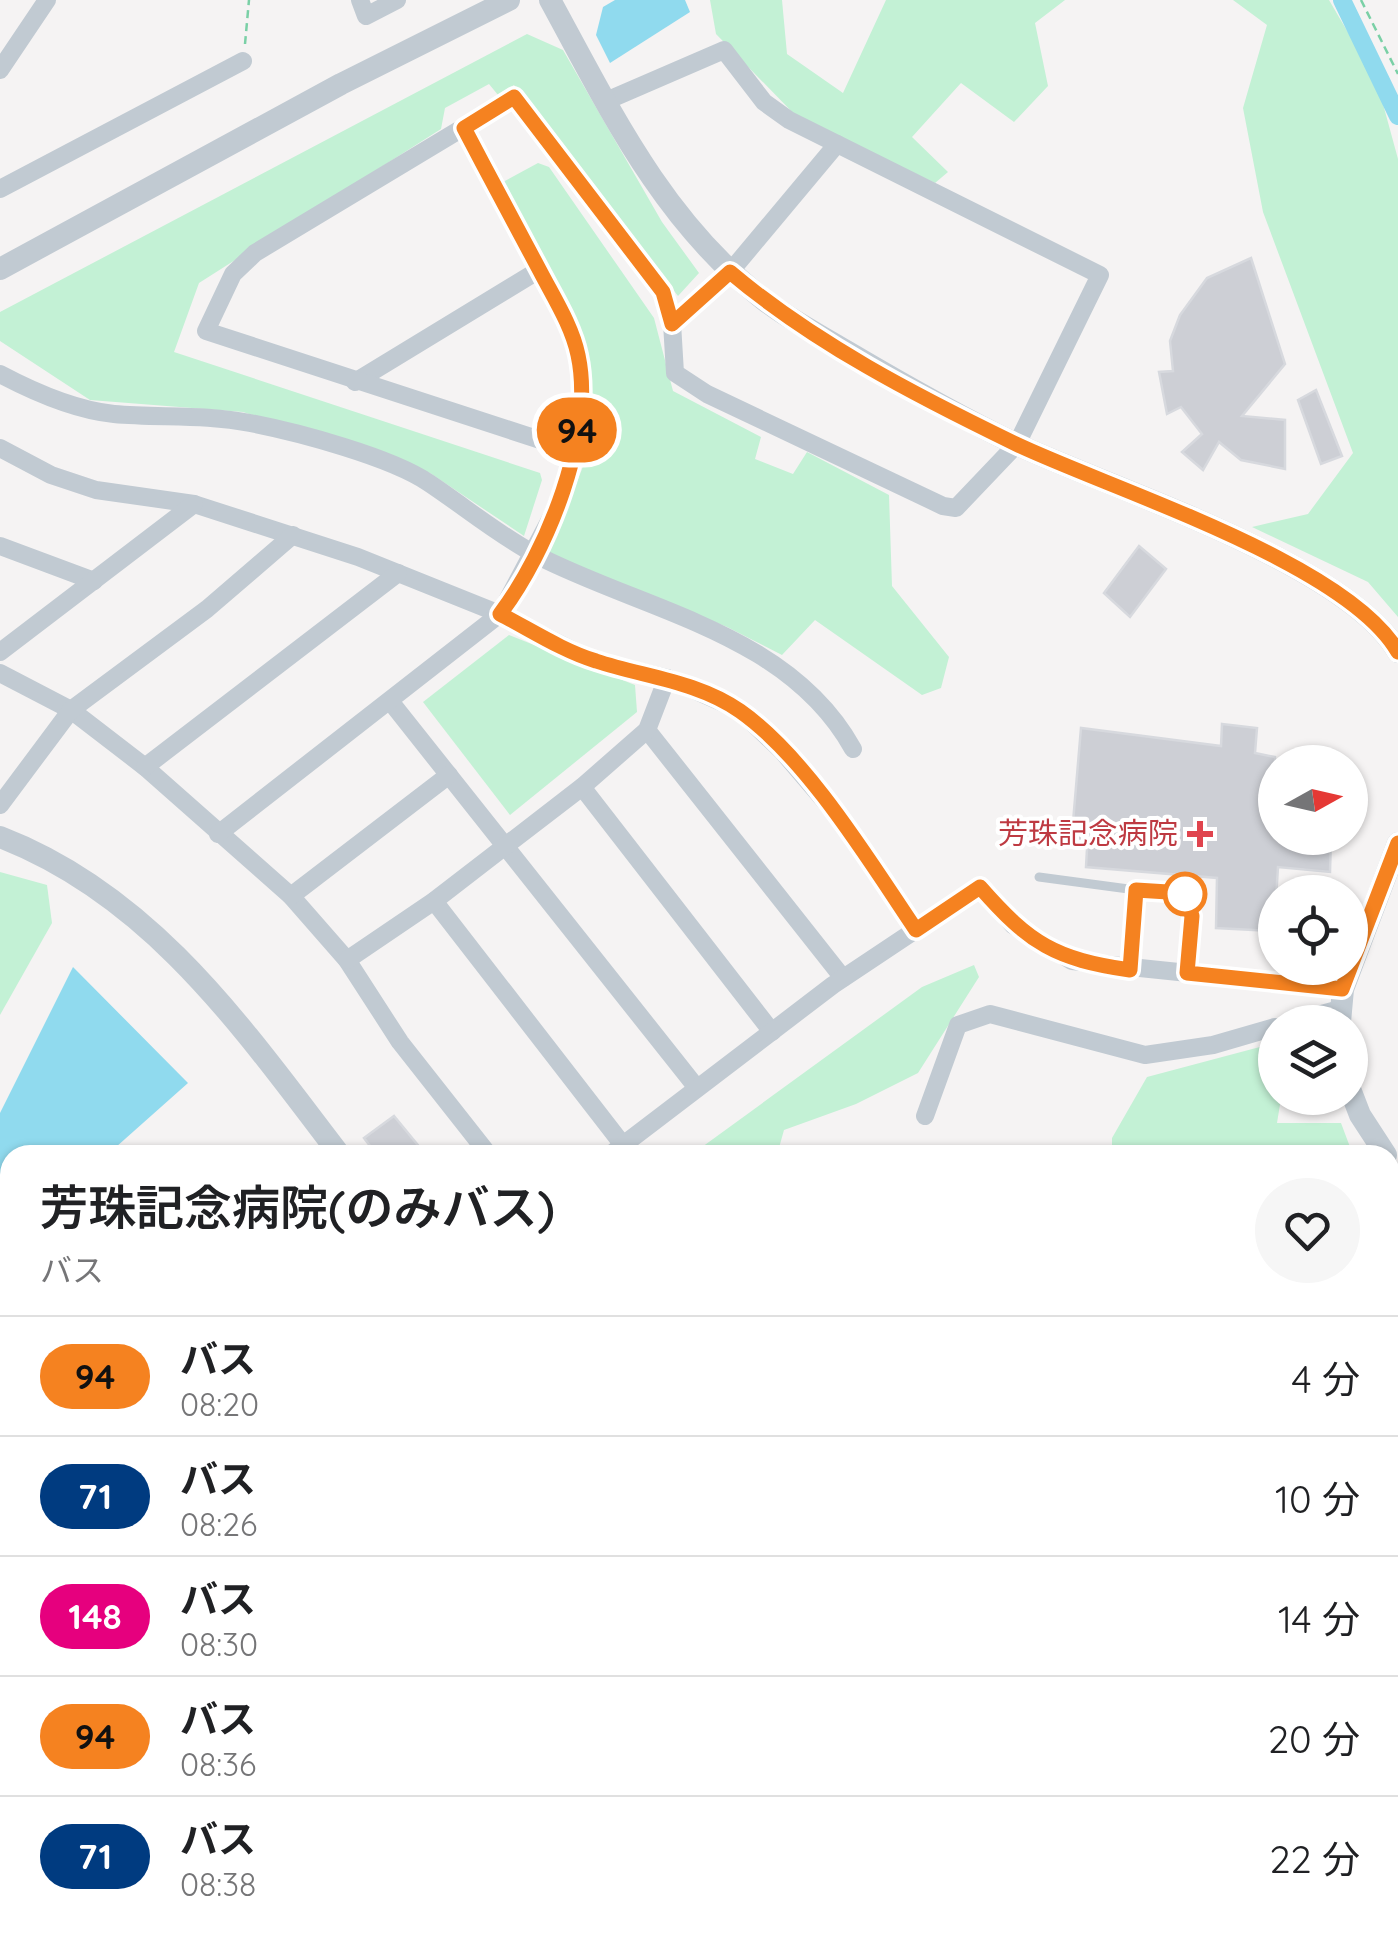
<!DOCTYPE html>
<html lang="ja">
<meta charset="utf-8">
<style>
:root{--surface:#fff;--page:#f6f6f6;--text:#202124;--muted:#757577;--line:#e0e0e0}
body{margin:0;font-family:Quicksand,"Noto Sans JP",sans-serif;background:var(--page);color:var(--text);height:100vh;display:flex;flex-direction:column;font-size:38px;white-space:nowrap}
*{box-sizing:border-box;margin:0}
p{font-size:32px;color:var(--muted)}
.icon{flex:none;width:55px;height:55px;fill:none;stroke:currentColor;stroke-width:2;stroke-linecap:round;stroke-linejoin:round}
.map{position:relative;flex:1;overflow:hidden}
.details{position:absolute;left:0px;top:1145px;width:1400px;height:792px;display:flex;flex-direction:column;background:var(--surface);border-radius:30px 30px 0 0;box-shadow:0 2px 8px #0004}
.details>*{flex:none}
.badge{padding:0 20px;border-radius:32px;font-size:35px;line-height:65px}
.needle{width:65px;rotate:82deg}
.tools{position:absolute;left:1258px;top:745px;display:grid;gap:20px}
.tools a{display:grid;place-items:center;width:110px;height:110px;border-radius:50%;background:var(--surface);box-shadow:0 2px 8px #0004;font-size:50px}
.map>.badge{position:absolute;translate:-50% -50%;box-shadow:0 0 0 5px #fff}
.round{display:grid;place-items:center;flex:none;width:105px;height:105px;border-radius:52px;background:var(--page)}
.headline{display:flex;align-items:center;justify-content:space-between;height:170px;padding:0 40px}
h1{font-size:48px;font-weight:600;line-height:75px}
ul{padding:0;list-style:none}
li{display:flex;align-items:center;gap:30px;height:120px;padding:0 40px;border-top:2px solid var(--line)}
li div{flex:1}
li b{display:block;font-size:38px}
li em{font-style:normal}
li .badge{min-width:110px;font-weight:700;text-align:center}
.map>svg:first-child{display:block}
</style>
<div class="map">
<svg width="1398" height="1937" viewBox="0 0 1398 1937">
<rect width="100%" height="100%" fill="#f5f3f3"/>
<g fill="#c3f1d5">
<polygon points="710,0 782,0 787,54 843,93 886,0 1065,0 1035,23 1048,86 1014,122 961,83 912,137 948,172 935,183 798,118 716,34"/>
<polygon points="1233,0 1329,0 1377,82 1398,159 1398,617 1368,582 1252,527 1308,514 1353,453 1263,212 1243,108 1267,25"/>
<polygon points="527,34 563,50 662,222 699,273 678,296 514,85 498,95 489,84 445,108 441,129 199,283 174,352 540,473 542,480 524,536 430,473 243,412 90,400 0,341 0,312"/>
<path d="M538,163L549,167L654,318L673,391L761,437L755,459L793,474L807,452L889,495L892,586L949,657L941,688L922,695L815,620L782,655L727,627L542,551C555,524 572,497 582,469C617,375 541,265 501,183Z"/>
<polygon points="509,635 635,685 637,712 510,815 423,702"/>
<polygon points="0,872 47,885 52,923 0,1015"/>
<polygon points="974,965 979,977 918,1073 856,1104 784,1130 777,1155 691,1155 922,987"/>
<polygon points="1275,1043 1275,1098 1281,1098 1277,1123 1341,1123 1353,1155 1112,1155 1112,1138 1147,1077"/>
</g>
<g fill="#90daee">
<polygon points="615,0 685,0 690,12 610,63 596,35 603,7"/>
<polygon points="73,967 188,1083 107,1155 10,1155 10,1188 0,1179 0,1113"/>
</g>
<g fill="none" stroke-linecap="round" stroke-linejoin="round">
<polyline stroke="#90daee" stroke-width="18" points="1342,0 1398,116"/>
</g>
<g fill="#cdcfd5" stroke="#d7d9de" stroke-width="2.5">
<polygon points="1251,258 1285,364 1242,416 1285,420 1285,469 1241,460 1219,442 1203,470 1182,452 1202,434 1181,407 1167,414 1159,372 1173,371 1170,341 1180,315 1207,278"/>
<polygon points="1316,390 1342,456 1321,464 1298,400"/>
<polygon points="1139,546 1166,569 1130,617 1104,593"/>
<polygon points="1222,724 1257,728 1255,753 1275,757 1275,838 1331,838 1330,872 1278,867 1274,931 1216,928 1217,878 1086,867 1087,849 1071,846 1081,728 1221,746"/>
<polygon points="394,1116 426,1155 377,1155 364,1138"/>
</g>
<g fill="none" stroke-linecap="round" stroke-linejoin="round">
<g stroke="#7ad0a6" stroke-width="2.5" stroke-dasharray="8 5" stroke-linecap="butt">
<polyline points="1361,0 1398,74"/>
<polyline points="245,44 249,0"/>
</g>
<g stroke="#c1cad2" stroke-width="9">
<polyline points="1039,877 1136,890"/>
<polyline points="1130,967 1136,890 1184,893 1192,916 1187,973"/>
</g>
<g stroke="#c1cad2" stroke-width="18">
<polyline points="360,0 366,16 397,0"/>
<polyline points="0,70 47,0"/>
<polyline points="0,189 243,61"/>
<polyline points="672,323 730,272 837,144"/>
<path d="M0,374C34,392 75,410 114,414C159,418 205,414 250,423C297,432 391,457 429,483C465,507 497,534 536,555C645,611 789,633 853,749"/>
<polyline points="355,382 539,270"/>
<polyline points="0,448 51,475 96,490 194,504 358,557 500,614 594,661 667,678 739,710 782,751 846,826 917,930"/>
<polyline points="574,451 206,331 233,274 255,253 514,97 663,293 672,323 675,373 707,394 943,506 956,508 1017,444 1100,275 789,120 764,102 724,50 606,101"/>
<polyline points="0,546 94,581"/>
<polyline points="0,652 194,504"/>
<polyline points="0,673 71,710 145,767 291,896 347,960 400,1042 489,1155"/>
<polyline points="390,701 697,1088"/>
<polyline points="647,730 843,978"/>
<polyline points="145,767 398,573"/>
<polyline points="582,787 772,1032"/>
<polyline points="0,805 71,710 207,609 293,535"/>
<polyline points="218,834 500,614 552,516 569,473 582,403 578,355 565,319 464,128"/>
<polyline points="291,896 449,775"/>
<polyline points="434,901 623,1145"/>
<polyline points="347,960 434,901 582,787 647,730 667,678"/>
<polyline points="1292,1022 1340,1009"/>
<polyline points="925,1116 958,1025 990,1014 1145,1055 1213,1045 1275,1027"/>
<polyline points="610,1155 833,985 980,887 1013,925 1072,961 1343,989"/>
<polyline points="0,1257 10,1265"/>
<polyline points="0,1298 10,1292"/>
<polyline points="0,1343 10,1349"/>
<polyline points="1390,1449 1398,1443"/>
<polyline points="1390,1586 1398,1579"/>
<polyline points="1390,1717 1398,1711"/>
<polyline points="1390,1897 1398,1908"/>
<polyline points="49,1928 50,1937"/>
<polyline points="138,1928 139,1937"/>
<polyline points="251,1928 255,1937"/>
<polyline points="348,1928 356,1937"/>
<polyline points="466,1928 474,1937"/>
<polyline points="583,1928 591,1937"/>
<polyline points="653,1937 658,1928"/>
<polyline points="871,1937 879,1928"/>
<polyline points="1117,1937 1129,1928"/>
<polyline points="1290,1937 1302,1928"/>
</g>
<g stroke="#c1cad2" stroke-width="22">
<path d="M550,0C610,110 662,220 763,299C788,319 818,334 846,351C902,384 959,417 1018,445C1115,490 1347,564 1398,652"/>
<polyline points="0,269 341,84 509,0"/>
<path d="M0,837C153,896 244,1030 340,1155"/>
<polyline points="1340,1022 1343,989 1398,843"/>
<polyline points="1350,1089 1360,1115 1386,1155"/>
<polyline points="1390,1300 1398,1293"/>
<polyline points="0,1663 10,1658"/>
<polyline points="951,1928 960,1937"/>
<polyline points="750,1937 753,1928"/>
</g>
</g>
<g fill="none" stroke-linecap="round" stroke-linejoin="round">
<defs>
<path id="line" d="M1398,652C1347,563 1113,490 1016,444C917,396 814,343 730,272L672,324L663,292L514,97L464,128C489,176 515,224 540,271C554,298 572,326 578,355C595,434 547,552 500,614C531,630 563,651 596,661C644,677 697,681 740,711C807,758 870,862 916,930L980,887C1030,944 1055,959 1130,970L1136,890L1184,893L1192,916L1187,973L1342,989L1398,843"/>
</defs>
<use href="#line" stroke="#fff" stroke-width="22"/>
<use href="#line" stroke="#f58220" stroke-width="15"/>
</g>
<path fill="#e0444e" stroke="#fff" stroke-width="4" d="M1195 819h10v10h10v10h-10v10h-10v-10h-10v-10h10z"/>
<circle fill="#fff" stroke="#f58220" stroke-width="5" cx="1185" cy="894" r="20"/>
<g text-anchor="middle" stroke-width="8" stroke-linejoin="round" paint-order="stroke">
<g font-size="30" fill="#be3a42" stroke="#fff" text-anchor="end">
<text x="1178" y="844">芳珠記念病院</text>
</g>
</g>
</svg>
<div class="tools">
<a><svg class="needle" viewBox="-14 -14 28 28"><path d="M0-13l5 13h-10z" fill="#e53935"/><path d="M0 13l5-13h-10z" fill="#757577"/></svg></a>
<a><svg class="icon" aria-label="locate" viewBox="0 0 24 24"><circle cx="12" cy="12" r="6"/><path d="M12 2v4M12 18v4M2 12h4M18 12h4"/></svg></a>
<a><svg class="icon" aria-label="layers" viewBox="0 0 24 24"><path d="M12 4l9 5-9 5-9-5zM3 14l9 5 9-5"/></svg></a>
</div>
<b class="badge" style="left:577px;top:430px;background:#f58220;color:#111">94</b>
<section class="details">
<div class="headline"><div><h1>芳珠記念病院(のみバス)</h1><p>バス</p></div><a class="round"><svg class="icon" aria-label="heart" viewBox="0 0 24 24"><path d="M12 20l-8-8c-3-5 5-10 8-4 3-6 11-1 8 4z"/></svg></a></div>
<ul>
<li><span class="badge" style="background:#f58220;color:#111">94</span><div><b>バス</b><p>08:20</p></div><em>4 分</em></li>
<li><span class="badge" style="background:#003b80;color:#fff">71</span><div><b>バス</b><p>08:26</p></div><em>10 分</em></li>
<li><span class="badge" style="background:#e6007e;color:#fff">148</span><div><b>バス</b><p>08:30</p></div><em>14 分</em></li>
<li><span class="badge" style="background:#f58220;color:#111">94</span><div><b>バス</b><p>08:36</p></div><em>20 分</em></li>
<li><span class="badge" style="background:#003b80;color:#fff">71</span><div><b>バス</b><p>08:38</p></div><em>22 分</em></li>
</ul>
</section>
</div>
